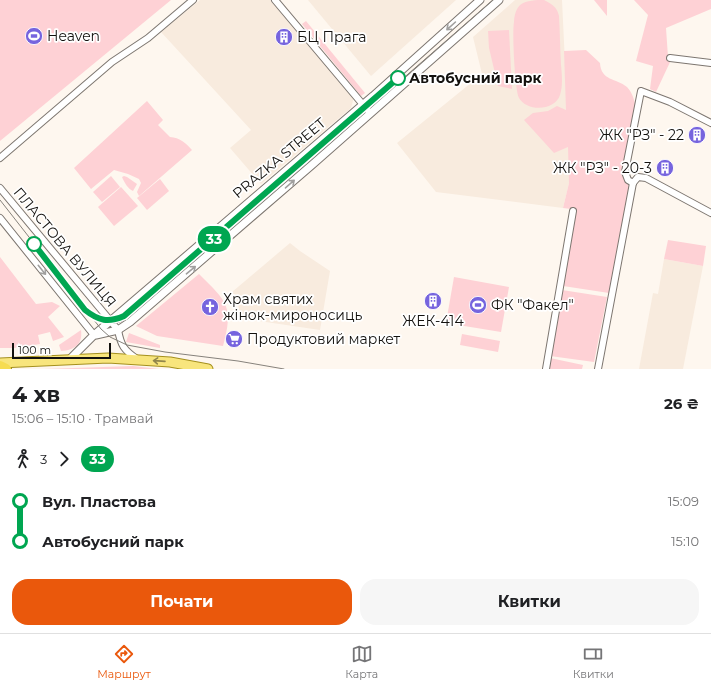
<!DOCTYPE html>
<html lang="uk">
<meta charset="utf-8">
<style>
:root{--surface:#fff;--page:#f6f6f6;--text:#202124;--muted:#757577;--line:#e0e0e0;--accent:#ea580c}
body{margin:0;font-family:Montserrat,sans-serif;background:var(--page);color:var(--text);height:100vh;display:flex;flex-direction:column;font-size:15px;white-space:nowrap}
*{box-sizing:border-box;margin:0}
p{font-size:13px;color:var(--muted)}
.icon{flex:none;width:22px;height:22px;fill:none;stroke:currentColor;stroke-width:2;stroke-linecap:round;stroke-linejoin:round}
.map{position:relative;height:369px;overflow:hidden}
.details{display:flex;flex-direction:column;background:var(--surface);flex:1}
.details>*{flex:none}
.badge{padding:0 8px;border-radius:13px;font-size:14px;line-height:26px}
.scale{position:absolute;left:12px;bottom:10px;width:99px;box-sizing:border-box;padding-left:4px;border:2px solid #13110e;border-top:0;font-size:11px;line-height:14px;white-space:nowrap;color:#13110e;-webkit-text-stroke:3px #fff;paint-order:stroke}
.map>.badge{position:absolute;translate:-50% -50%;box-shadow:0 0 0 2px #fff}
.legs{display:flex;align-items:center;gap:6px;height:44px;padding:0 12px;font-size:13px}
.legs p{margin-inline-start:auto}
.head{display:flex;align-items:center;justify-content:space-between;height:68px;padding:0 12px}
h1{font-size:22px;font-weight:700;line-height:30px}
.action{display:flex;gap:8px;margin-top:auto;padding:8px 12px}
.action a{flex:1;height:46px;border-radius:16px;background:var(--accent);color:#fff;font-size:16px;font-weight:700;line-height:46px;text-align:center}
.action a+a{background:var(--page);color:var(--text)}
ul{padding:0 12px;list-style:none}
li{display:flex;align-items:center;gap:14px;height:40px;font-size:15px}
li i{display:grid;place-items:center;width:6px;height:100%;margin:0 5px;background:currentColor}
li i::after{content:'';width:10px;height:10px;margin:-5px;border:3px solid;border-radius:50%;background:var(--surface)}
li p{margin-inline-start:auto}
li:first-child i{background:linear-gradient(#0000 50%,currentColor 0)}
li:last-child i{background:linear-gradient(currentColor 50%,#0000 0)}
.menu{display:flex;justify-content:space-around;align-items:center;height:56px;border-top:1px solid var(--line);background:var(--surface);font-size:11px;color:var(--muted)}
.menu a{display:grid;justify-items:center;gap:2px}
.menu .selected{color:var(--accent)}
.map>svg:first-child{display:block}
</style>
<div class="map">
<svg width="711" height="369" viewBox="0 0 711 369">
<rect width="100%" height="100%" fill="#fef7ef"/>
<g fill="#f8ebde">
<polygon points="200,0 270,0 354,97 351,108 261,184 230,148 251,130 161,32"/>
<polygon points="308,0 456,0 371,76"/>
<polygon points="515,0 562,0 570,167 569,183 563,208 436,192 397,143 482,74 473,37"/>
<polygon points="290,243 300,251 330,271 320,330 239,318 239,309 237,299 232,292"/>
<polygon points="664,259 703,266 683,369 639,369 653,293 658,294"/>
</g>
<g fill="#fed1d5">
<polygon points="0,0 171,0 0,141"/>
<path d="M544,0C552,4 557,7 559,16C560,32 560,48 561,65C562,75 563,86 560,95C555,111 527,112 519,98C515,91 512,32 514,22C514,16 516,9 520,5C527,0 536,0 544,0Z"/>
<polygon points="594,0 607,0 607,16"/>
<polygon points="634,0 711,0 711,9 666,28 668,57 671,60 656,92 650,89 653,66 636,61 648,15"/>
<polygon points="306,21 365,93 361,96 302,24"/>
<polygon points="509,30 512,89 498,86 489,48 488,31"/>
<path d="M586,50L600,63C601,81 616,78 627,87C631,91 634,98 635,104L623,173L624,180L630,187L609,293L563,286L571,209L563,208L569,183L568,147L554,153L524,120L533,113L548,111L557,106L566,110L564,51Z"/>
<path d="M147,101L163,120L158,125L170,137C180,138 185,142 192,150L139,196L137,192L141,183L139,179L128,174L114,170L91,189L74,168Z"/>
<polygon points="111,176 120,187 102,202 93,192"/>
<path d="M124,176L127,177L137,184L133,191C128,189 124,182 122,177Z"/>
<polygon points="160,179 169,191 147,210 137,198"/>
<polygon points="121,187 138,206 114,226 98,207"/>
<polygon points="668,240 706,246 703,266 664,259"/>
<polygon points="0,257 36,304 52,302 60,306 48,317 64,337 53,341 50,332 38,335 40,344 14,348 0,348"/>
<path d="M199,274C227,302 234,306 223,346L157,336L136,326Z"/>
<polygon points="454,277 509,287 501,332 446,323"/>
<polygon points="562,290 607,297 594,362 550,356"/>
<path d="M81,330C83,344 75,350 61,351L59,345Z"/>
<polygon points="129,333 160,345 160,348 126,342"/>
<polygon points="462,334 500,341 498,352 460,345"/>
<polygon points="550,358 583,365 582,369 548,369"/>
<polygon points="133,366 159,369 44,369"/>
</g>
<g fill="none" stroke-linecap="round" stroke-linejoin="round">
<defs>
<g id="minor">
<polyline points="275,0 370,113"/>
<polyline points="670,58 711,63"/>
<polyline points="0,158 112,62 148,38 193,0"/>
<polyline points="633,183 628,180 625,172 641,91 670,102 711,123"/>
<polyline points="633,183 638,177 646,178 711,213"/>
<path d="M0,188L118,330C121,346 124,350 137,359"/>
<polyline points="0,218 94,335"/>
<polyline points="546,369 573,211"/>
<polyline points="598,369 633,183"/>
</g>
<g id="tertiary">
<polyline points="96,335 118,330 130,322 313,164 499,0"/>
<polyline points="69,360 94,335 373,96 480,0"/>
</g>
<polyline id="primary" points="0,363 108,358 170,362 208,369"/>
<polyline id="trunk" points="0,366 6,369"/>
</defs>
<use href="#minor" stroke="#7d7670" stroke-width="8"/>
<use href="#tertiary" stroke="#7d7670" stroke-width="9"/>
<use href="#primary" stroke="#a5901e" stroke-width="11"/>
<use href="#trunk" stroke="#a5901e" stroke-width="12"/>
<use href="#minor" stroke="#fff" stroke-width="6"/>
<use href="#tertiary" stroke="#fff" stroke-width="7"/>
<use href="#primary" stroke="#f8e57d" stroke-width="9"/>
<use href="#trunk" stroke="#f6dc52" stroke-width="10"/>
<g stroke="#86827c" stroke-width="1">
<polyline points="0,200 101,329 110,337 127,345 165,352 238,361 284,369"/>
<path d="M85,314C99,324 111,327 127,319L493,0"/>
</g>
</g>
<defs><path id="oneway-shaft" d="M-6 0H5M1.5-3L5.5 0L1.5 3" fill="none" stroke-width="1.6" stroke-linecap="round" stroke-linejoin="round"/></defs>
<g stroke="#a1a09f">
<use href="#oneway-shaft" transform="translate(451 26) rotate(138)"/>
<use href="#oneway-shaft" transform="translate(290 184) rotate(-41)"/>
<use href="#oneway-shaft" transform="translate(42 270) rotate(51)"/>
<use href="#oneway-shaft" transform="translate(191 270) rotate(-40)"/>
</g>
<use stroke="#91864b" href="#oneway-shaft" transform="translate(159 361) rotate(-176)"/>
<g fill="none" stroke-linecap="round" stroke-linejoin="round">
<defs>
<path id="line-1" d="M34,244L85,310C99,321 108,323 124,316L398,78"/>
</defs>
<use href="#line-1" stroke="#fff" stroke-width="9"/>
<use href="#line-1" stroke="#00a651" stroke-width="6"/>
</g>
<defs>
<symbol id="stadium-disc" viewBox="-11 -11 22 22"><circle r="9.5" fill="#7664de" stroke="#fff"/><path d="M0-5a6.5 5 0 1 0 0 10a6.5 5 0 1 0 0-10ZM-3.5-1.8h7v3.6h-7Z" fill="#fff"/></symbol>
<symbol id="building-disc" viewBox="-11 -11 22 22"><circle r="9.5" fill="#7664de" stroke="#fff"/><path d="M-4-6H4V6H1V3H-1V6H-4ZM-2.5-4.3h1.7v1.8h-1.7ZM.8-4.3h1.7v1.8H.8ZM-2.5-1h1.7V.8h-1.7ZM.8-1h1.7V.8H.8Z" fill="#fff"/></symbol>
<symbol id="church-disc" viewBox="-11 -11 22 22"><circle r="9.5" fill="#7664de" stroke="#fff"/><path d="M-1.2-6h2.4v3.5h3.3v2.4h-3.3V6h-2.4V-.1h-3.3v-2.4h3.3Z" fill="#fff"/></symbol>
<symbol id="supermarket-disc" viewBox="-11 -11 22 22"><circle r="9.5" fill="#7664de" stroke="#fff"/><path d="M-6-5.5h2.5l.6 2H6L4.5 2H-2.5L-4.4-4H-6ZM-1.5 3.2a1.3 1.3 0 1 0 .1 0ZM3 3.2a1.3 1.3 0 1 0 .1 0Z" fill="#fff"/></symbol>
</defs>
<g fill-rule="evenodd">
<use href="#stadium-disc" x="24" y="26" width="20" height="20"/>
<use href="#building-disc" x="274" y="27" width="20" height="20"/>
<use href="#building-disc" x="687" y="125" width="20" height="20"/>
<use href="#building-disc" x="655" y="158" width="20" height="20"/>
<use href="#building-disc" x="423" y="291" width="20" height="20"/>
<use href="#stadium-disc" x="468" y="295" width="20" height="20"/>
<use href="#church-disc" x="200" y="297" width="20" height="20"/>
<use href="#supermarket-disc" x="224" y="329" width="20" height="20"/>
</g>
<g fill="#fff" stroke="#00a651" stroke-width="2">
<circle cx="398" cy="78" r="7"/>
<circle cx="34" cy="244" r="7"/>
</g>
<g text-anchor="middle" stroke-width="3.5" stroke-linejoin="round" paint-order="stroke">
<g font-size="14" fill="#13110e" stroke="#fff" text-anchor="start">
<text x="47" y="41">Heaven</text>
<text x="297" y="42">БЦ Прага</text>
<text x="684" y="140" text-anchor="end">ЖК "РЗ" - 22</text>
<text x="652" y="173" text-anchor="end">ЖК "РЗ" - 20-3</text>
<text x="223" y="304">Храм святих<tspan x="223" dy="16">жінок-мироносиць</tspan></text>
<text x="491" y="310">ФК "Факел"</text>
<text x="433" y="326" text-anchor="middle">ЖЕК-414</text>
<text x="247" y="344">Продуктовий маркет</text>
</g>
<g font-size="14" font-weight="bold" fill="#13110e" stroke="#fff" text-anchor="start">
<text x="409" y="83">Автобусний парк</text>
</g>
<g font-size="14" fill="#13110e" stroke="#fff">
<text transform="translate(279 158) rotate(-40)" y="5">PRAZKA STREET</text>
<text transform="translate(65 247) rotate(50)" y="5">ПЛАСТОВА ВУЛИЦЯ</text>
</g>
</g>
</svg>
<div class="scale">100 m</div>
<b class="badge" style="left:214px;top:239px;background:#00a651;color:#fff">33</b>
</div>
<section class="details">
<div class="head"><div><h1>4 хв</h1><p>15:06 – 15:10 · Трамвай</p></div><b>26 ₴</b></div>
<div class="legs"><svg class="icon" aria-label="walk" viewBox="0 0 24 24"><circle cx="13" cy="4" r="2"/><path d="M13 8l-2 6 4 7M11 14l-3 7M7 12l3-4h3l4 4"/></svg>3<svg class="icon" aria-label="forward" viewBox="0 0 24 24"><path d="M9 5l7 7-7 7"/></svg><b class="badge" style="background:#00a651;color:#fff">33</b></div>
<ul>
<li><i style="color:#00a651"></i><b>Вул. Пластова</b><p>15:09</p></li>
<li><i style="color:#00a651"></i><b>Автобусний парк</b><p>15:10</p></li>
</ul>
<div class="action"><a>Почати</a><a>Квитки</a></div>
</section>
<nav class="menu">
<a class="selected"><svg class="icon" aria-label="directions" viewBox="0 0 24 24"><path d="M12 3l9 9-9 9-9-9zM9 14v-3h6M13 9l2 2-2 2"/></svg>Маршрут</a>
<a><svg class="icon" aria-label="map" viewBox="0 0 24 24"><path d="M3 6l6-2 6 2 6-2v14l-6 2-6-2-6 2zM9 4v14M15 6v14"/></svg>Карта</a>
<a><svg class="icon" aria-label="tickets" viewBox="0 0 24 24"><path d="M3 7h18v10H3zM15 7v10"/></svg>Квитки</a>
</nav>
